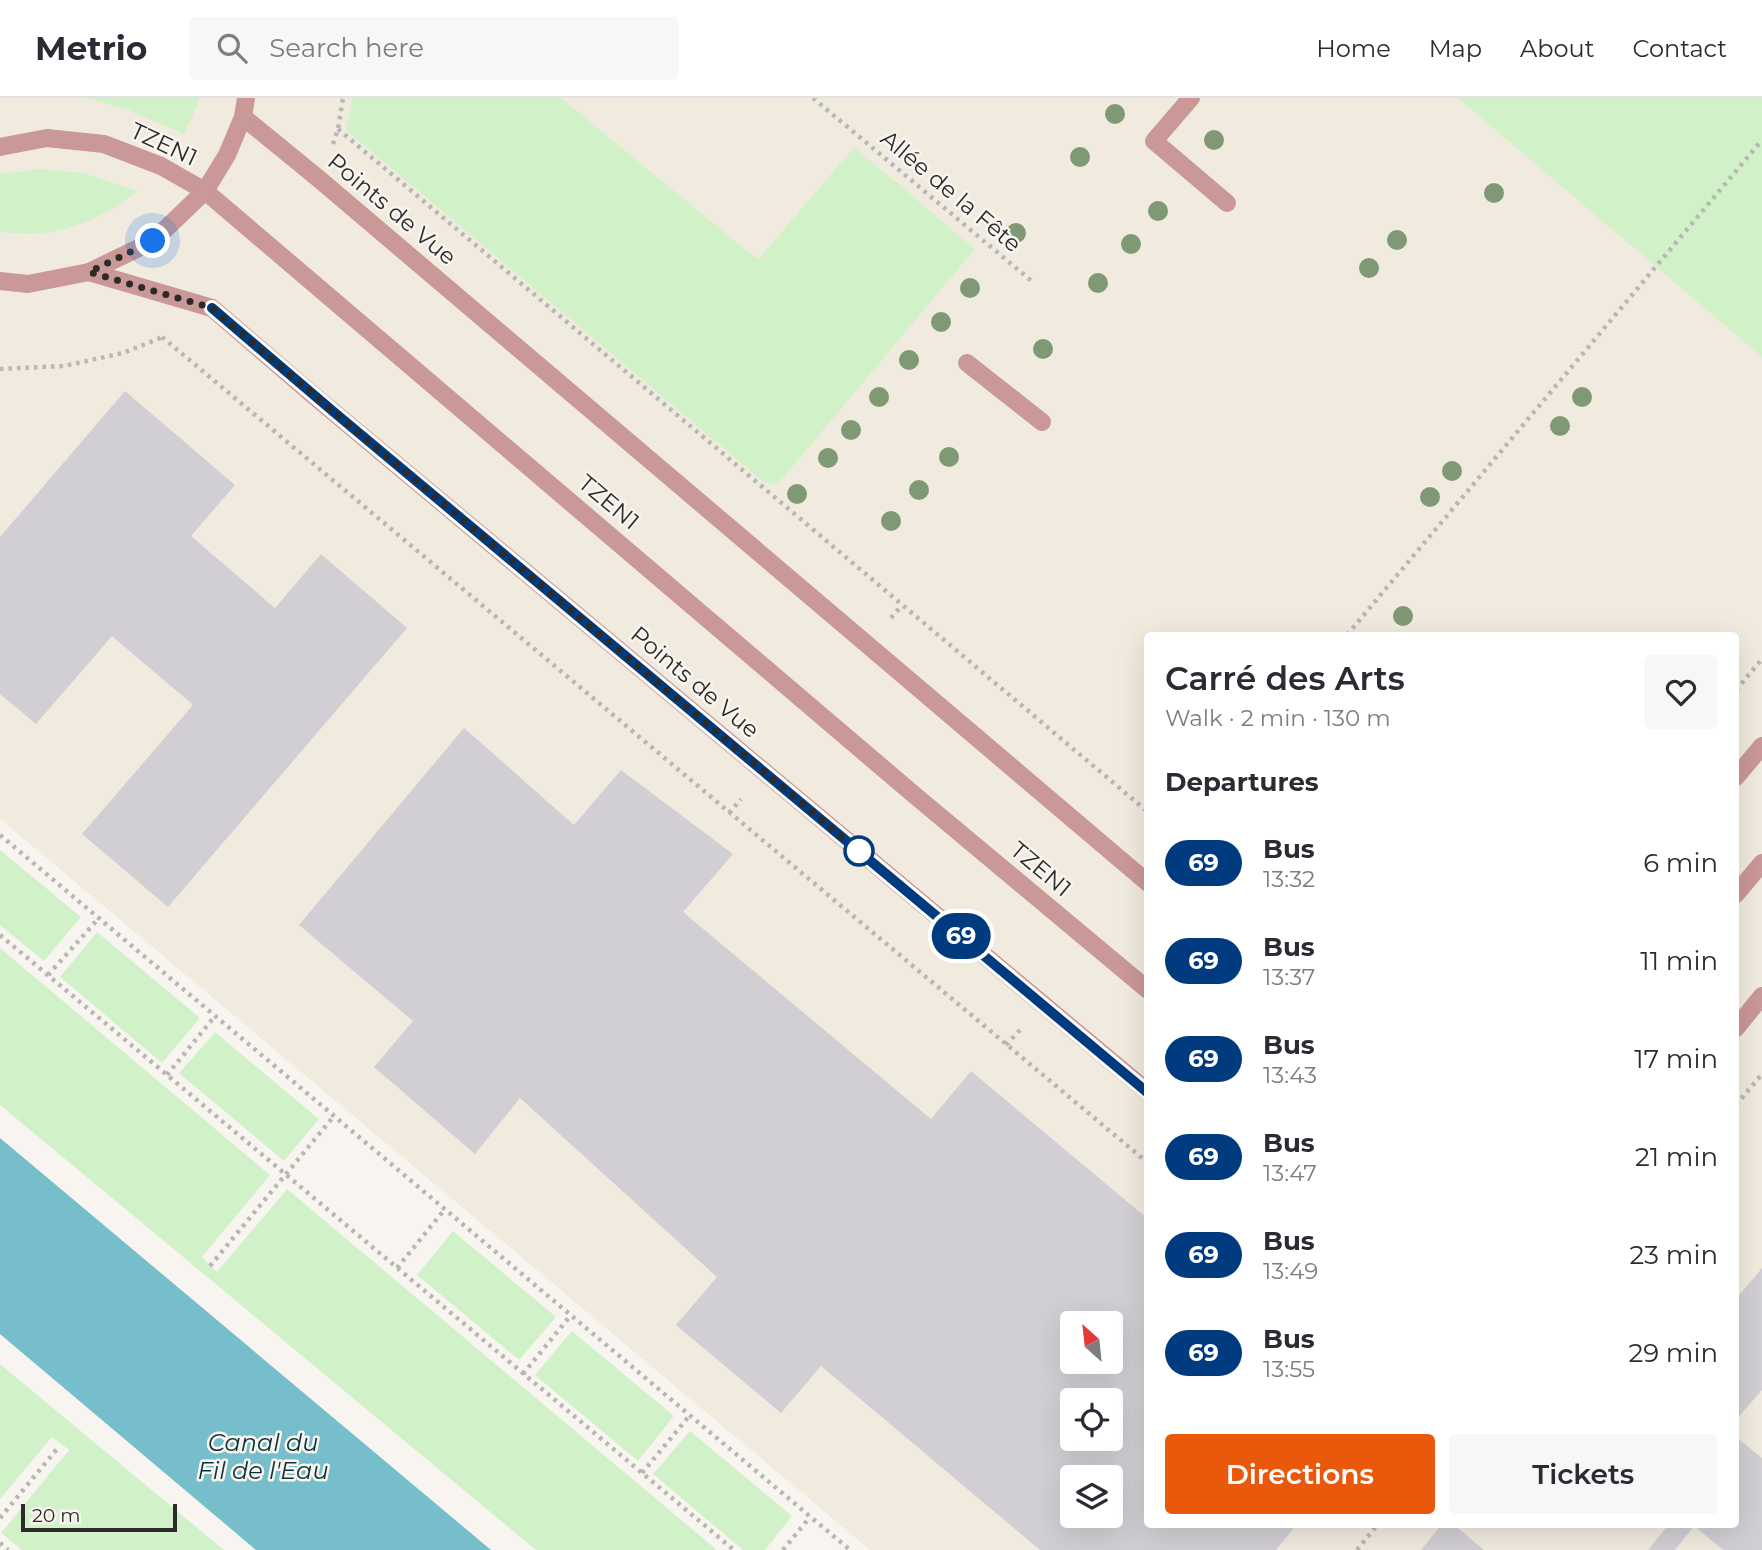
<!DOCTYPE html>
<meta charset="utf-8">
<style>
:root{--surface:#fff;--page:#f7f7f7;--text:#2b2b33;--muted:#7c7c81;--line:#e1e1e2;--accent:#ea580c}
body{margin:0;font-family:Montserrat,sans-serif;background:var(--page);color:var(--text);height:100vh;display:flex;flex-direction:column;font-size:26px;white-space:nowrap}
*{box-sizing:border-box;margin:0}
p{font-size:23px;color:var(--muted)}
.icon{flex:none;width:38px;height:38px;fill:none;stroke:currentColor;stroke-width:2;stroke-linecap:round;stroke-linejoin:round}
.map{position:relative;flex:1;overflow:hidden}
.drawer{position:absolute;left:1144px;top:534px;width:595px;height:896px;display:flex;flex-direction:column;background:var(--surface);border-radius:7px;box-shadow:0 7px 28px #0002}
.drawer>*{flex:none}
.badge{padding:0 14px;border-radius:23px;font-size:24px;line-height:46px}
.needle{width:46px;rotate:333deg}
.fabs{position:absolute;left:1060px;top:1213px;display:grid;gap:14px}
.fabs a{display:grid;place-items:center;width:63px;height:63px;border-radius:7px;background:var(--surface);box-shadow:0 7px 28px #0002;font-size:35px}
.scale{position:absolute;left:21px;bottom:18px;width:156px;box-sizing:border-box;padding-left:7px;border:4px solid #2c2b29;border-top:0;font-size:19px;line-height:24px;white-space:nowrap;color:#2c2b29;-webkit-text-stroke:5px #f8f5f0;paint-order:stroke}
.you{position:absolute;width:35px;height:35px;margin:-18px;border:5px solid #fff;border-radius:50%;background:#1a73e8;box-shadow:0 0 0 10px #1a73e833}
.map>.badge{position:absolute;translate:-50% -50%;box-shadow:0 0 0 4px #fff}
h2{padding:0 21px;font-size:26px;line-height:63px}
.round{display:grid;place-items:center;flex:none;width:74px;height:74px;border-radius:7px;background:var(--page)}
.headline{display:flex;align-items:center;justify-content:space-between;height:119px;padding:0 21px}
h1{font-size:33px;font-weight:600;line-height:52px}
.button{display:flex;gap:14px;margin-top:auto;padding:14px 21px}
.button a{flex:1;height:80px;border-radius:7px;background:var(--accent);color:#fff;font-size:28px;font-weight:600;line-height:80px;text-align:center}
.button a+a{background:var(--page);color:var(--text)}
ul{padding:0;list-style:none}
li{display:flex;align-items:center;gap:21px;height:98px;padding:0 21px}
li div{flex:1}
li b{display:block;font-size:26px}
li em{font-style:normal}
li .badge{min-width:77px;font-weight:700;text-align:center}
header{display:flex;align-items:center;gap:42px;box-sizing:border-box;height:98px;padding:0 35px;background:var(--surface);border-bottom:2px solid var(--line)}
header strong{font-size:33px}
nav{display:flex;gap:38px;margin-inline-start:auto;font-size:24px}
.search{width:490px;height:63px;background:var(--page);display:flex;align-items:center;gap:18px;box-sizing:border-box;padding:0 24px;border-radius:7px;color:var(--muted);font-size:26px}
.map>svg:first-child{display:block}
</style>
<header>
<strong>Metrio</strong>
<div class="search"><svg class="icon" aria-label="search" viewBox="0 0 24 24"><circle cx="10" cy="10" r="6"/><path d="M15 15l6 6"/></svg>Search here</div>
<nav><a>Home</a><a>Map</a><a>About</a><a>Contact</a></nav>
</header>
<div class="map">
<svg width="1762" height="1452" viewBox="0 0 1762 1452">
<rect width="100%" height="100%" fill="#f8f5f0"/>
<path fill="#f1eadf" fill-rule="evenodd" d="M0,0H1762V1452H870L0,721ZM1148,537H1736V1426H1148ZM1073,1225H1111V1264H1073ZM1073,1302H1111V1340H1073ZM1073,1379H1111V1418H1073Z"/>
<g fill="#d1f2c9">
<polygon points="86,0 199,0 196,10 184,36 126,11"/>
<polygon points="353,0 561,0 758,162 854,49 975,151 782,381 775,386 764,384 346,32"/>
<polygon points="1458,0 1762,0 1762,259"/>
<path d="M41,71L84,75L137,93C101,123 48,144 0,133V76Z"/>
<polygon points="0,752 81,819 44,863 0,827"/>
<polygon points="97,834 200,920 162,965 60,879"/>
<polygon points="0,850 270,1077 202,1159 217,1174 287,1091 717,1452 536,1452 0,1007"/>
<polygon points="215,934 319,1021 284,1063 179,975"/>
<polygon points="453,1133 556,1219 519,1262 417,1177"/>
<polygon points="572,1233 674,1318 638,1363 535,1277"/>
<polygon points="0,1266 224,1452 22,1452 1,1435 69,1352 52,1339 0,1401"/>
<polygon points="690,1333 792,1418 765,1452 743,1452 653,1376"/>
</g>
<polygon fill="#76becb" points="0,1040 491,1452 256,1452 0,1236"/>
<g fill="#d2cfd4" fill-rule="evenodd">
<polygon points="125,293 235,387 191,438 275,510 321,456 407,530 168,809 82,736 193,607 112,538 36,626 0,596 0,439"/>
<path d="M464,630L574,727L621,672L733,756L683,814L931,1021L971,973L1148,1121V1426H1297L1276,1452H1040L821,1268L781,1315L676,1227L717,1179L520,1000L475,1056L374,969L413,923L299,827ZM1073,1225H1111V1264H1073ZM1073,1302H1111V1340H1073ZM1073,1379H1111V1418H1073Z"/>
<polygon points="1762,1170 1762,1292 1736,1322 1736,1201"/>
<polygon points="1736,1339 1762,1360 1762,1452 1723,1452 1694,1428 1675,1452 1648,1452 1669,1426 1736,1426"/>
<polygon points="1442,1426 1453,1426 1484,1452 1421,1452"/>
</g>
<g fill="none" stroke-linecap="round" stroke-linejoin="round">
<g stroke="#b9b7b3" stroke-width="4.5" stroke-dasharray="3.5 5" stroke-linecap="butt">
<polyline points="813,0 1034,185"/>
<polyline points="338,31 1148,714"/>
<polyline points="333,46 338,31 343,0"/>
<polyline points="162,239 1148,1065"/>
<polyline points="0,271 64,268 123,255 163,239"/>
<polyline points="891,520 902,507"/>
<polyline points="1347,537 1762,42"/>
<polyline points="1736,592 1762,561"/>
<polyline points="729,715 741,701"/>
<polyline points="0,737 850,1452"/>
<polyline points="0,837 734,1452"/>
<polyline points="48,877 99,820"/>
<polyline points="1006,947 1020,932"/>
<polyline points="167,977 215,918"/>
<polyline points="1736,1007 1762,976"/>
<polyline points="210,1168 334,1018"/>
<polyline points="397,1170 445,1111"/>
<polyline points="523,1276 571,1217"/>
<polyline points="642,1375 690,1317"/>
<polyline points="0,1420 57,1351"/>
<polyline points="0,1445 8,1452"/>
<polyline points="783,1452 810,1419"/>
<polyline points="1357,1452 1378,1426"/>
</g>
<g stroke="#ca9896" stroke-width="18">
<polyline points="1191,0 1154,43 1227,105"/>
<polyline points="243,19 319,81 1148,785"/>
<polyline points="0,49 47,40 104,46 161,68 205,93 912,695 1148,892"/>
<polyline points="89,174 212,210 313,297 1148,994"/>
<polyline points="0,183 28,186 89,174 153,143 205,93 227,57 243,19 246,0"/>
<polyline points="967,265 1042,324"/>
<polyline points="1736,679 1762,648"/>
<polyline points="1736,796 1762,765"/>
<polyline points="1736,930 1762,898"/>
</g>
</g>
<g fill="#809975">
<circle cx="1115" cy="16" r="10"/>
<circle cx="1214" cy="42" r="10"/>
<circle cx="1080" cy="59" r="10"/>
<circle cx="1494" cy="95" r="10"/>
<circle cx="1158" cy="113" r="10"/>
<circle cx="1016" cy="135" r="10"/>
<circle cx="1397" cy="142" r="10"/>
<circle cx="1131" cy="146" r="10"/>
<circle cx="1369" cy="170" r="10"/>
<circle cx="1098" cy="185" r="10"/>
<circle cx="970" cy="190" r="10"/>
<circle cx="941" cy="224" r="10"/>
<circle cx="1043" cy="251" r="10"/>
<circle cx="909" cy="262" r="10"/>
<circle cx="879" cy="299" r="10"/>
<circle cx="1582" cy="299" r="10"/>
<circle cx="1560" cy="328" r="10"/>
<circle cx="851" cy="332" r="10"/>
<circle cx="949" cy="359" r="10"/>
<circle cx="828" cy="360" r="10"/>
<circle cx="1452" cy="373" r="10"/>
<circle cx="919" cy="392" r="10"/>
<circle cx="797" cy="396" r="10"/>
<circle cx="1430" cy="399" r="10"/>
<circle cx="891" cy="423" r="10"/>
<circle cx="1403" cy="518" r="10"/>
</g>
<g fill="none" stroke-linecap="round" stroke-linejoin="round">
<defs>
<polyline id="line" points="212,210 335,315 1148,995"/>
</defs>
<use href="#line" stroke="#fff" stroke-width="16"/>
<use href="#line" stroke="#003b80" stroke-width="10"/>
<polyline stroke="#2c2b29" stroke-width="7" stroke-dasharray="0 12.6" points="153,143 89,174 212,210 335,315 859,753"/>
</g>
<circle fill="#fff" stroke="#003b80" stroke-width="3.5" cx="859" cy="753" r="14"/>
<g text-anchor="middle" stroke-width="5" stroke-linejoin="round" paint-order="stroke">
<g font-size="23" fill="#2c2b29" stroke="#f8f5f0">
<text transform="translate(164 46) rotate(25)" y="8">TZEN1</text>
<text transform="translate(951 93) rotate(40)" y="8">Allée de la Fête</text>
<text transform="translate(392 111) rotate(40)" y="8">Points de Vue</text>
<text transform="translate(609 404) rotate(40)" y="8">TZEN1</text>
<text transform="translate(695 584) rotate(40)" y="8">Points de Vue</text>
<text transform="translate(1041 771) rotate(40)" y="8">TZEN1</text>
</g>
<g font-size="24" font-style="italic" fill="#0d3137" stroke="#f8f5f0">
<text x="263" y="1353">Canal du<tspan x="263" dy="28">Fil de l'Eau</tspan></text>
</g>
</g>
</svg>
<div class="fabs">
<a><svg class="needle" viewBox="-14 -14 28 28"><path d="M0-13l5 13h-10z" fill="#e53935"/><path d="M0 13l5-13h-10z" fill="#7c7c81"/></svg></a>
<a><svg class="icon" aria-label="locate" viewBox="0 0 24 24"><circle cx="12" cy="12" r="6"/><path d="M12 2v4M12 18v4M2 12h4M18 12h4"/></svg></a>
<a><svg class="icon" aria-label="layers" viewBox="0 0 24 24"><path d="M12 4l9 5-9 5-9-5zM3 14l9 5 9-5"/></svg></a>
</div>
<div class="scale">20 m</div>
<div class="you" style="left:153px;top:143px"></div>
<b class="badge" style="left:961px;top:838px;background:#003b80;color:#fff">69</b>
<section class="drawer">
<div class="headline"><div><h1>Carré des Arts</h1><p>Walk · 2 min · 130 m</p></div><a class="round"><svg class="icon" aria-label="heart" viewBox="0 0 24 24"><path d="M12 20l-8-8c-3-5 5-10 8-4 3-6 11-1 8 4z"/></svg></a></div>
<h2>Departures</h2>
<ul>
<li><span class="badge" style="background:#003b80;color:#fff">69</span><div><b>Bus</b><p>13:32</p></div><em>6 min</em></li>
<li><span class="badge" style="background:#003b80;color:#fff">69</span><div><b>Bus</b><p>13:37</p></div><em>11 min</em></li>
<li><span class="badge" style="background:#003b80;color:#fff">69</span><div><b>Bus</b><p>13:43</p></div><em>17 min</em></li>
<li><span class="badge" style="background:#003b80;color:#fff">69</span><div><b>Bus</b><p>13:47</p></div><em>21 min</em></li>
<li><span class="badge" style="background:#003b80;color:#fff">69</span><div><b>Bus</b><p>13:49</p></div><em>23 min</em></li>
<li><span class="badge" style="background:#003b80;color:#fff">69</span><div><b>Bus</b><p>13:55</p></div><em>29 min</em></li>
</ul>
<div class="button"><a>Directions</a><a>Tickets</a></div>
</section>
</div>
